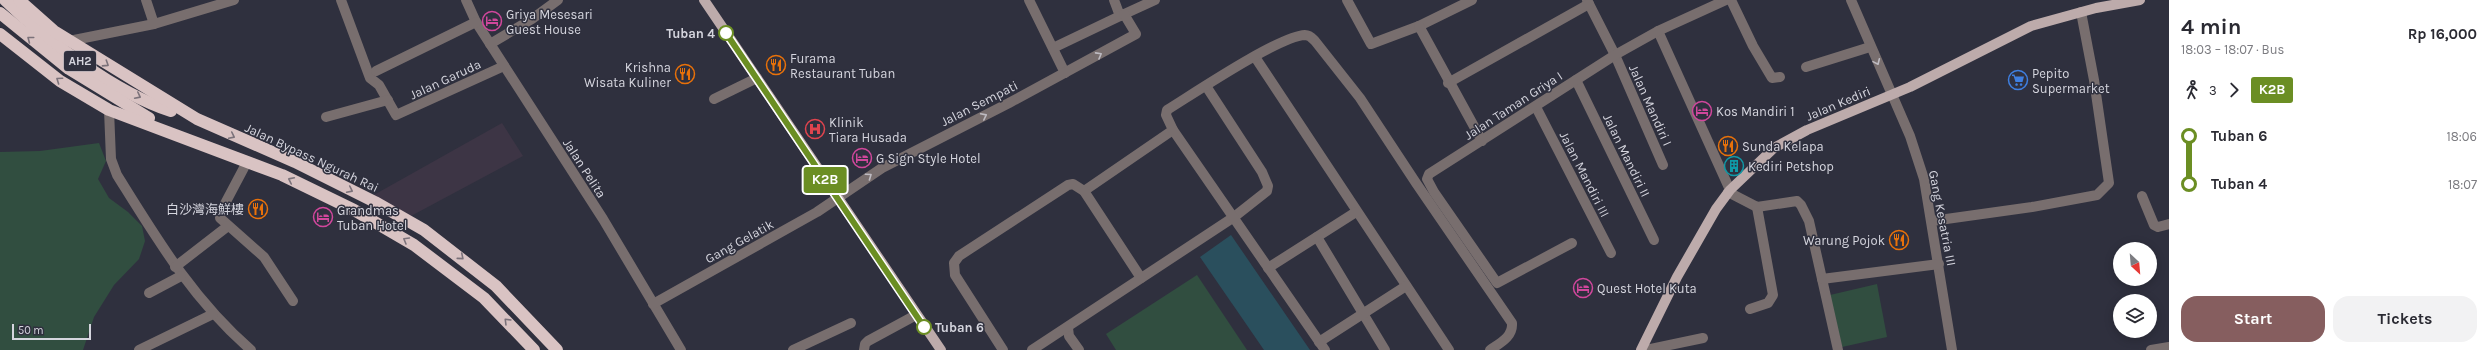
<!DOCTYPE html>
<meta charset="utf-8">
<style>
:root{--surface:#fff;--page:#f2f2f3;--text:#2b2b33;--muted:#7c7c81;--accent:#865e5f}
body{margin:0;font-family:Karla,"Noto Sans SC",sans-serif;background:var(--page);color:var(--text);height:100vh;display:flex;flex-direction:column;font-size:15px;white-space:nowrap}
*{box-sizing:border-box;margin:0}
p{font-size:13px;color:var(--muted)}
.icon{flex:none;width:22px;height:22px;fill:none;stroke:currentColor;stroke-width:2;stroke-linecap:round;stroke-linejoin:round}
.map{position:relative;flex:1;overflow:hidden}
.panel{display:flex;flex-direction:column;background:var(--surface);width:320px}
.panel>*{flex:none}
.badge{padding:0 8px;border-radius:3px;font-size:14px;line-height:26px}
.needle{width:26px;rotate:154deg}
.tools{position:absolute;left:2113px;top:242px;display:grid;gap:8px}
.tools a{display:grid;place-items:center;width:44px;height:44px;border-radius:50%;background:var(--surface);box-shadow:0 2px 10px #0003;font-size:20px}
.scale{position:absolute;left:12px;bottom:10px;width:79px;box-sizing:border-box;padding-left:4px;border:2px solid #d5d5de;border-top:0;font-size:11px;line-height:14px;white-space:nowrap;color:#d5d5de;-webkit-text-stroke:3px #2f303e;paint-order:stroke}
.map>.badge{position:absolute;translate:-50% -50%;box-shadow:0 0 0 2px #fff}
.legs{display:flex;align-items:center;gap:6px;height:44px;padding:0 12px;font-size:13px}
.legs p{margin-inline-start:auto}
.overview{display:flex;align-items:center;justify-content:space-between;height:68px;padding:0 12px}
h1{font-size:22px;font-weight:700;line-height:30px}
.button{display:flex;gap:8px;margin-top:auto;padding:8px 12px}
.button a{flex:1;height:46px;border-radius:16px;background:var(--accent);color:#fff;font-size:16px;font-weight:700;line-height:46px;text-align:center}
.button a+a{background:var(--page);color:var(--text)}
ul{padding:0 12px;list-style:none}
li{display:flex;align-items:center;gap:14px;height:48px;font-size:15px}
li i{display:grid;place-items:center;width:6px;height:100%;margin:0 5px;background:currentColor}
li i::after{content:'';width:10px;height:10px;margin:-5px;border:3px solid;border-radius:50%;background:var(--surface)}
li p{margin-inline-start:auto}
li:first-child i{background:linear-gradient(#0000 50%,currentColor 0)}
li:last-child i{background:linear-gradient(currentColor 50%,#0000 0)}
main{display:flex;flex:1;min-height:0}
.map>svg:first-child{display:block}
</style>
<main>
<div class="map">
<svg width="2169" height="350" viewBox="0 0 2169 350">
<rect width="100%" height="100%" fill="#2f303e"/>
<polygon fill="#3d3545" points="502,123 523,156 411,216 372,196"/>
<g fill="#314e40">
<polygon points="99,143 106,161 98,179 109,198 128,212 142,226 145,241 139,259 114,285 94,317 83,350 0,350 0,152 40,151"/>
<polygon points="1197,275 1247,350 1116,350 1106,334"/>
<polygon points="1877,284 1887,337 1842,347 1830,295"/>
</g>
<polygon fill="#2a4f5d" points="1231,235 1310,350 1264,350 1200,257"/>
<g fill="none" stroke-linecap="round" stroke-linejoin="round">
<g stroke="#786e6e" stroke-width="10">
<polyline points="146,0 154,24"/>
<polyline points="341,0 370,78 379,85 396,115 504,66"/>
<polyline points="466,0 476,22 603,219 681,350"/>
<polyline points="1029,0 1065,73"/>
<polyline points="1114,0 1120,16 1155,0"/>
<polyline points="1347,0 1371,44 1419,26 1472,0"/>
<polyline points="1587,0 1615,55 1663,165"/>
<polyline points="1731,0 1753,46 1772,78 1780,77"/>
<polyline points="1851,0 1910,136 1924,179 1952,350"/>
<polyline points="1419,26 1482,141"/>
<polyline points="1658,31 1730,190"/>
<polyline points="69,41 154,24 234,0"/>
<polyline points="490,44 532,19 558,0"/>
<polyline points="1053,48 1120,16"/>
<polyline points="1255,57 1449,350"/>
<polyline points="1806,67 1870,47"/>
<polyline points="376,71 476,22"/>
<polyline points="1576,80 1654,240"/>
<polyline points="1448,83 1589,4"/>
<polyline points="714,99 757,78"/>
<polyline points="1536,107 1611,253"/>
<path d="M109,110L111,159L117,175C157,239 193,300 251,350"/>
<polyline points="326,117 388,100"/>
<polyline points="247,162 220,213 220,218 264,257 293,301"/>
<polyline points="1084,191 1173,130"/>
<polyline points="1728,192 1757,207 1797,201 1801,205 1809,221 1838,350"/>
<polyline points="2142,196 2154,225 2158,227 2169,224"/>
<polyline points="1932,221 2032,207 2097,195 2109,183 2094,80 2081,12"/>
<polyline points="1317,237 1385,350"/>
<polyline points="1572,243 1497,283 1434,192 1427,179 1429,174 1615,55 1658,31 1726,0"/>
<polyline points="175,267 228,226"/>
<polyline points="1268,268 1356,212"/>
<polyline points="1822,279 1939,264"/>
<polyline points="149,293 181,276"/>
<polyline points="653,304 817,212 882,168 1009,103 1136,34 1124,14"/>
<polyline points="1750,309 1768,303 1773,295 1757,207"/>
<polyline points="1068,328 1069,336 1079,350"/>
<polyline points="1319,342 1406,286"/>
<polyline points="139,350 213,314"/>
<polyline points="793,350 851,323"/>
<polyline points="864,350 865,344 868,341 916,315"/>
<polyline points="1003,350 955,275 954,263 959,256 1068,185 1073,184 1084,191 1141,278"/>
<polyline points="1032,350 1234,217 1267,191 1268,186 1262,172 1206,86"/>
<path d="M1325,350L1173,130L1166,115L1167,110C1193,94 1279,36 1305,35C1310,35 1312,38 1315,41L1360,98L1416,183L1512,323C1513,337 1500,343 1490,350"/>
<polyline points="1646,350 1703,338"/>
<polyline points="2151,350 2169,347"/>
</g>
<g stroke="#bdabab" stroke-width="10">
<polyline points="704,0 941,350"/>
<polyline points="1641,350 1677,277 1716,209 1730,190 1774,148 1807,130 1910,87 2031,26 2096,8 2140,0"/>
</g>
<g stroke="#d9c3c3" stroke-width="12">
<path d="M5,0C46,40 115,93 171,111"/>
<polyline points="19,0 54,31 197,119 295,162 375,202 424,230 496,286 557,350"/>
<polyline points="0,13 69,69 149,118"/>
<polyline points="0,34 60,81 109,110 282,175 354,210 414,245 484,298 534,350"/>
</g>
</g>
<defs><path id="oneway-chevron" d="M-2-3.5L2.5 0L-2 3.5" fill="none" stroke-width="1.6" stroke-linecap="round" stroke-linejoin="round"/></defs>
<g stroke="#7b727a">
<use href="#oneway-chevron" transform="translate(30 39) rotate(-142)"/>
<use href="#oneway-chevron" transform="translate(106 64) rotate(33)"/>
<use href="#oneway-chevron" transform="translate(59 80) rotate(-145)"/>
<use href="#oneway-chevron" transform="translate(138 96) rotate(27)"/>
<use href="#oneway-chevron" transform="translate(232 136) rotate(26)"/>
<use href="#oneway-chevron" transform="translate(291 180) rotate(-154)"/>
<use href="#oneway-chevron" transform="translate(350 190) rotate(26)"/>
<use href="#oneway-chevron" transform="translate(406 240) rotate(-150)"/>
<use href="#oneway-chevron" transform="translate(461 257) rotate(40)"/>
<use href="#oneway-chevron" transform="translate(507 321) rotate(-135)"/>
</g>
<g stroke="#bebbc2">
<use href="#oneway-chevron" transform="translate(1099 55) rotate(-29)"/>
<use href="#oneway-chevron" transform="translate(1877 62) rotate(66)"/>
<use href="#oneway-chevron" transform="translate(984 116) rotate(-27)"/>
<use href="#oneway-chevron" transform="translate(869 176) rotate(-35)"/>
</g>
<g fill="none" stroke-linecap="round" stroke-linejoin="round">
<defs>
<polyline id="line-1" points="726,33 924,327"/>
</defs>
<use href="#line-1" stroke="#fff" stroke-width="9"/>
<use href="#line-1" stroke="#6b8e23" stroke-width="6"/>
</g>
<defs>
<symbol id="hotel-ring" viewBox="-11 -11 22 22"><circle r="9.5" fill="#2f303e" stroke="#d1479c" stroke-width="1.5"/><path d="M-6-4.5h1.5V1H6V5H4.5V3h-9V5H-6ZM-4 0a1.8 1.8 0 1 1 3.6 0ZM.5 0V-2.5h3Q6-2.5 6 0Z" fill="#d1479c"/></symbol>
<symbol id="restaurant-ring" viewBox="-11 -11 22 22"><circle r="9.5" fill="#2f303e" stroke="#e8710a" stroke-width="1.5"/><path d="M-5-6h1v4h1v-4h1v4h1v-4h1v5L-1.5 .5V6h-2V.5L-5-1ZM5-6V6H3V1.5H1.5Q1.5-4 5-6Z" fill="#e8710a"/></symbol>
<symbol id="supermarket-ring" viewBox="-11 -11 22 22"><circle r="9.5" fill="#2f303e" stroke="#3f7fe0" stroke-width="1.5"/><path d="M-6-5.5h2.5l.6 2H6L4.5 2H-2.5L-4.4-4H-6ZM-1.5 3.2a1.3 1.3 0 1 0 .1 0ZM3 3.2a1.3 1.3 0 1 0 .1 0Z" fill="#3f7fe0"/></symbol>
<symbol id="hospital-ring" viewBox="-11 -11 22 22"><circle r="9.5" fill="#2f303e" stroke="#e0444e" stroke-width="1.5"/><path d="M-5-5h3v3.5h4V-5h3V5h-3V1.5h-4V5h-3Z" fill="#e0444e"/></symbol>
<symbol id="building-ring" viewBox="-11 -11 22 22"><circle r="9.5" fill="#2f303e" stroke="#0f9aa8" stroke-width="1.5"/><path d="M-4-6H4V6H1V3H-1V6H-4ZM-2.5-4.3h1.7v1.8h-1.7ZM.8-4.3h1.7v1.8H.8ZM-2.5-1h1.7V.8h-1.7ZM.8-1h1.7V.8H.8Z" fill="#0f9aa8"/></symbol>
</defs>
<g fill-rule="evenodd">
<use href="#hotel-ring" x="481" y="10" width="22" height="22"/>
<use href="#restaurant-ring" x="765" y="54" width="22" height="22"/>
<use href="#restaurant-ring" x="674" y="63" width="22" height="22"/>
<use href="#supermarket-ring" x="2007" y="69" width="22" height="22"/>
<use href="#hotel-ring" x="1691" y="100" width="22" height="22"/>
<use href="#hospital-ring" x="804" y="118" width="22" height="22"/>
<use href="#restaurant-ring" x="1717" y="135" width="22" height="22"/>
<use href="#hotel-ring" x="851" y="147" width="22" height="22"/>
<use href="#building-ring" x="1723" y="155" width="22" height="22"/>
<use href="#restaurant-ring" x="247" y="198" width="22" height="22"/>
<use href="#hotel-ring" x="312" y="206" width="22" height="22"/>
<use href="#restaurant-ring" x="1888" y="229" width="22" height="22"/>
<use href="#hotel-ring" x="1572" y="277" width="22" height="22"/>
</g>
<g fill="#fff" stroke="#6b8e23" stroke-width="2">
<circle cx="726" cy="33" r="7"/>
<circle cx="924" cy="327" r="7"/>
</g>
<g text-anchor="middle" stroke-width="3" stroke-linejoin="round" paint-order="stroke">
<rect fill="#2f303e" stroke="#a3a4ae" stroke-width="1" x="64" y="51" width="32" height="20" rx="3"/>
<g font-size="12" font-weight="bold" fill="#d5d5de">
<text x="80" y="65">AH2</text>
</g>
<g font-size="13" fill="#d5d5de" stroke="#2f303e" text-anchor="start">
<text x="506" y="19">Griya Mesesari<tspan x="506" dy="15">Guest House</tspan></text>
<text x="790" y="63">Furama<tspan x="790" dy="15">Restaurant Tuban</tspan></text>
<text x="671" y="72" text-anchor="end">Krishna<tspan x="671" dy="15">Wisata Kuliner</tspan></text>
<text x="2032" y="78">Pepito<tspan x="2032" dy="15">Supermarket</tspan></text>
<text x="1716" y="116">Kos Mandiri 1</text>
<text x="829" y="127">Klinik<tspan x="829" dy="15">Tiara Husada</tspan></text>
<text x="1742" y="151">Sunda Kelapa</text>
<text x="876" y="163">G Sign Style Hotel</text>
<text x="1748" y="171">Kediri Petshop</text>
<text x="244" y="214" text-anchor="end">白沙灣海鮮樓</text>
<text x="337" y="215">Grandmas<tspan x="337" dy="15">Tuban Hotel</tspan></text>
<text x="1885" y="245" text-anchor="end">Warung Pojok</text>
<text x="1597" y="293">Quest Hotel Kuta</text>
</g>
<g font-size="13" font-weight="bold" fill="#d5d5de" stroke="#2f303e" text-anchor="end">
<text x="715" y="38">Tuban 4</text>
<text x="935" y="332" text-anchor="start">Tuban 6</text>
</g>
<g font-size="13" fill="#d5d5de" stroke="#2f303e">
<text transform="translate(445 79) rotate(-25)" y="5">Jalan Garuda</text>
<text transform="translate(979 103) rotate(-27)" y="5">Jalan Sempati</text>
<text transform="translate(1838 103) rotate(-23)" y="5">Jalan Kediri</text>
<text transform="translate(1513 105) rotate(-33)" y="5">Jalan Taman Griya I</text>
<text transform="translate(1651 105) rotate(66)" y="5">Jalan Mandiri I</text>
<text transform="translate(1627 155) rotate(64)" y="5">Jalan Mandiri II</text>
<text transform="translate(312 157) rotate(25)" y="5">Jalan Bypass Ngurah Rai</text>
<text transform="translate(585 168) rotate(57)" y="5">Jalan Pelita</text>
<text transform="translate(1585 174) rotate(63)" y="5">Jalan Mandiri III</text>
<text transform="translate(1943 218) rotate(79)" y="5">Gang Kesatria III</text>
<text transform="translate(739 241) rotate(-29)" y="5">Gang Gelatik</text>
</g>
</g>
</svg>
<div class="tools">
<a><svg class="needle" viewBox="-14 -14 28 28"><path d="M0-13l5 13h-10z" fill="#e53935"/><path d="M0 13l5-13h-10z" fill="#7c7c81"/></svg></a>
<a><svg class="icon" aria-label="layers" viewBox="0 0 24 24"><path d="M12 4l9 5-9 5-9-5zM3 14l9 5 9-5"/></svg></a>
</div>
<div class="scale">50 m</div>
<b class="badge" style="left:825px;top:180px;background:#6b8e23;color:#fff">K2B</b>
</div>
<section class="panel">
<div class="overview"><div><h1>4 min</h1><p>18:03 – 18:07 · Bus</p></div><b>Rp 16,000</b></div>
<div class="legs"><svg class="icon" aria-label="walk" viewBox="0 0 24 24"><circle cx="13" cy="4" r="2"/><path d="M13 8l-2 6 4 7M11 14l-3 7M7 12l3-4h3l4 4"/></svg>3<svg class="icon" aria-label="forward" viewBox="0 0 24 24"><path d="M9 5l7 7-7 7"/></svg><b class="badge" style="background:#6b8e23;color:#fff">K2B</b></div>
<ul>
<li><i style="color:#6b8e23"></i><b>Tuban 6</b><p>18:06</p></li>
<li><i style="color:#6b8e23"></i><b>Tuban 4</b><p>18:07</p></li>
</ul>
<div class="button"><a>Start</a><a>Tickets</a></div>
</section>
</main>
